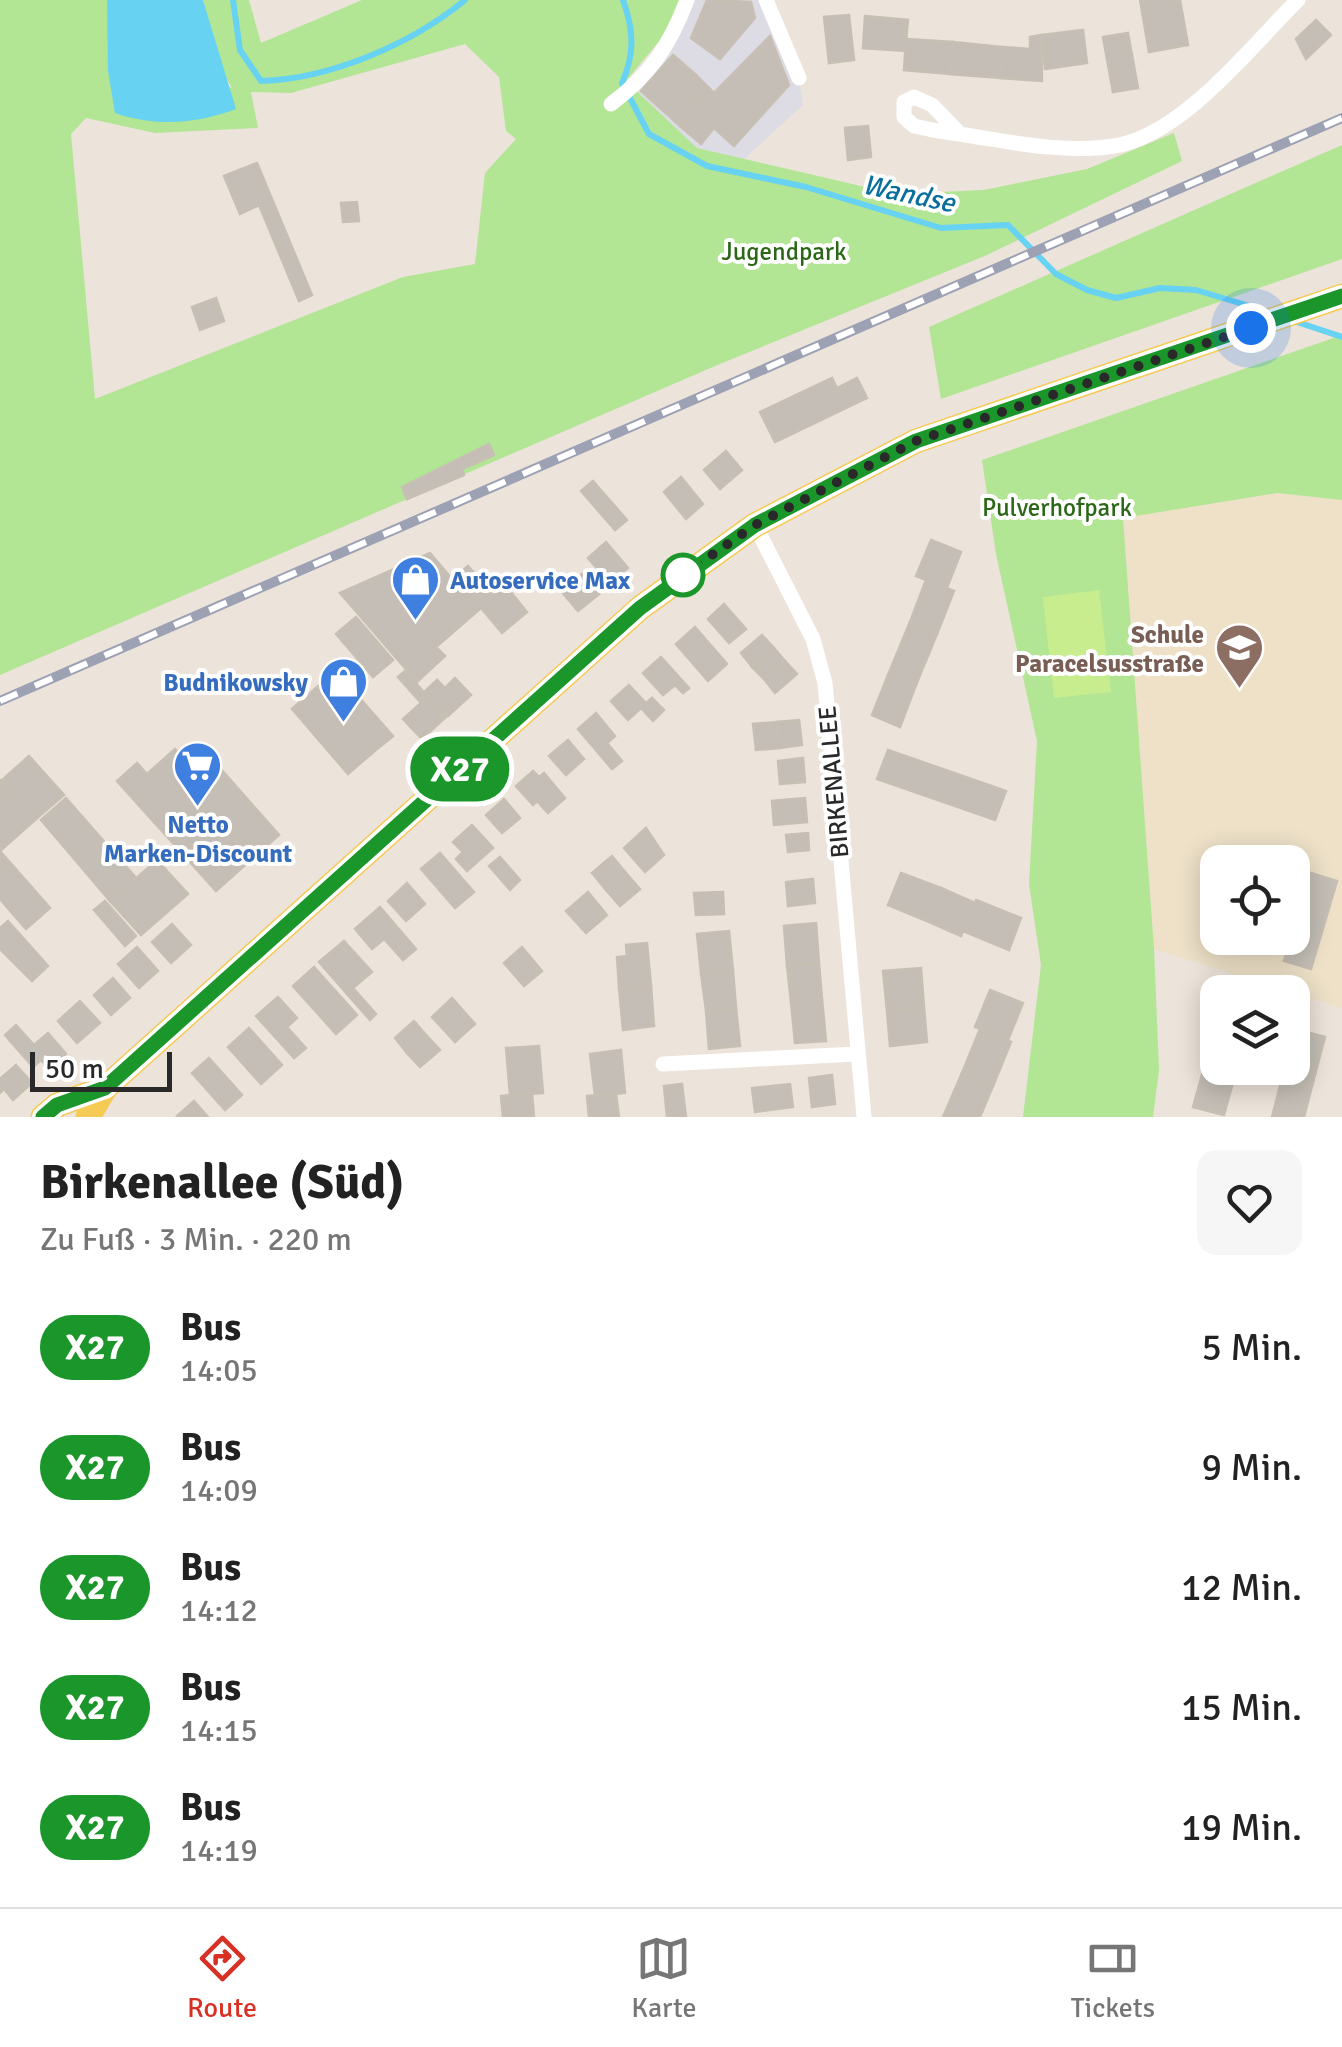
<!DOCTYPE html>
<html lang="de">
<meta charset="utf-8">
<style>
:root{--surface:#fff;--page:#f6f6f6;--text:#222;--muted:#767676;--line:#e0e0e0;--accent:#d93025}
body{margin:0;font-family:Signika,sans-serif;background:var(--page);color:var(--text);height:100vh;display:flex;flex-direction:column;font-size:38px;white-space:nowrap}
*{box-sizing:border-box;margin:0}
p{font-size:32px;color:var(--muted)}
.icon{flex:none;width:55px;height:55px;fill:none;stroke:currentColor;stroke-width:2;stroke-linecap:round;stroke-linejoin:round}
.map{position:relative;height:1117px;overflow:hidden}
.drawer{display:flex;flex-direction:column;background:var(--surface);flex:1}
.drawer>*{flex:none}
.badge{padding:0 20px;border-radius:32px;font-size:35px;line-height:65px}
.fabs{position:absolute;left:1200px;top:845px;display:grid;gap:20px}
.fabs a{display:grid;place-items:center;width:110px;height:110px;border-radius:20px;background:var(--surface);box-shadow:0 5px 25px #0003;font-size:50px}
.scale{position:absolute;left:30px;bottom:25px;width:142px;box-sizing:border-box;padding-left:10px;border:5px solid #292929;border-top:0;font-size:28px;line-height:35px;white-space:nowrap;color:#292929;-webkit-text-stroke:8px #fff;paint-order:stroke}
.you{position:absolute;width:50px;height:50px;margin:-25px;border:8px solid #fff;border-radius:50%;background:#1a73e8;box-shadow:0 0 0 15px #1a73e833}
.map>.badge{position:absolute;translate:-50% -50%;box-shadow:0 0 0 5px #fff}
.round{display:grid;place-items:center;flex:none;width:105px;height:105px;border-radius:20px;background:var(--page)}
.head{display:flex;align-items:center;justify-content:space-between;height:170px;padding:0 40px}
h1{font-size:48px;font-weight:800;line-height:75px}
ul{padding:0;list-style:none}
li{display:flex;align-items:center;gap:30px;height:120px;padding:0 40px}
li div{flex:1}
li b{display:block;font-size:38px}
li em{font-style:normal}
li .badge{min-width:110px;font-weight:700;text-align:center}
.tab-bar{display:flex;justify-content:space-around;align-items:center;height:140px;border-top:2px solid var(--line);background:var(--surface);font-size:28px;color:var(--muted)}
.tab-bar a{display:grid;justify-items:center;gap:5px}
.tab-bar .selected{color:var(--accent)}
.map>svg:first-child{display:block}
</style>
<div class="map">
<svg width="1342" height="1117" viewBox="0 0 1342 1117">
<rect width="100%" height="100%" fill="#ece3da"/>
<polygon fill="#dddbe4" points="687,0 766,0 799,78 803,105 744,159 697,148 637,96"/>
<path fill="#eee1c8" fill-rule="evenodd" d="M1277,493L1342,500V1008L1154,949L1123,517ZM1218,862H1292V938H1218Z"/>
<g fill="#b2e594" fill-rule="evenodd">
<path d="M0,0H107L108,32L232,88L220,68L203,0H249L261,43L362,0H680L665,34L626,81L697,148L895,194L984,190L1087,169L1174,133L1182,161L987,255L715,366L0,675ZM465,44L499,77L506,131L516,139L485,173L475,264L403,277L95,399L71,134L86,118L155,133L258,128L251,92L291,93Z"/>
<polygon points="1342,145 1342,259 941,399 929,327"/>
<polygon points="1342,335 1342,500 1277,493 1123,518 1154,949 1159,1070 1153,1117 1023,1117 1041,965 1029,884 1037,741 996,554 982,460"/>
</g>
<polygon fill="#c8ed8f" points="1099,590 1111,692 1054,698 1043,597"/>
<path fill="#68d2f2" d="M107,0H203L236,109C196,124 155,127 115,113L108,71Z"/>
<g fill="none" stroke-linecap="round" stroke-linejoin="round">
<g stroke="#68d2f2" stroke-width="6">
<path d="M233,0L240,50L261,81C330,79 412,44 465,0"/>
<path d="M623,0C634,31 635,53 622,83L649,134L707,166L806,187L941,228L1008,225L1056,274L1087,290L1116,298L1160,288L1196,290L1266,311"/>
<polyline points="1297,322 1342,337"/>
</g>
</g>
<g fill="#c4beb6" stroke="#c7bfb4" stroke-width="2.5">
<polygon points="707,0 751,2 755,18 720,59 691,38"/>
<polygon points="1140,0 1180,0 1188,45 1149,52"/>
<polygon points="849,15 854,60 829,63 824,17"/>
<polygon points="865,16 908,20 905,51 863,48"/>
<polygon points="1316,20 1331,35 1306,59 1296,39"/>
<polygon points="1083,30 1087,63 1045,69 1041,35"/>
<polygon points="1128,33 1138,88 1113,92 1103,37"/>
<polygon points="1041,35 1042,81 1000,78 1003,47 1030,49 1030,37"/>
<polygon points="770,36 789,85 734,146 714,128 701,144 680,126 700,103 684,89 696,75 714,93"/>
<polygon points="906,39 953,42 950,74 904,70"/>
<polygon points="953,42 1003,47 1000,78 950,74"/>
<polygon points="673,55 696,75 684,89 700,103 680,126 641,91"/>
<polygon points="868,126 871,157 848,160 845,128"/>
<polygon points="257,163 312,295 299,301 259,205 240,214 224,176"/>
<polygon points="357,202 359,221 343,222 341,203"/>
<polygon points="216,298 224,321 200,330 192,307"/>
<polygon points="832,378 837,388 857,378 867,398 775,442 760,412"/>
<polygon points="489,444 494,455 462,469 464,475 407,499 402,487"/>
<polygon points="726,451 742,470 720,489 704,470"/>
<polygon points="681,477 703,504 686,519 664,492"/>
<polygon points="593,481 627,520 615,530 581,491"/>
<polygon points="931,540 961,552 947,588 916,576"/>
<polygon points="606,542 628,568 610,583 588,558"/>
<polygon points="430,553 452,579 468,566 494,595 505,585 527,612 502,633 481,608 436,647 445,656 417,682 340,593"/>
<polygon points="582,574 599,594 578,611 562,592"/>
<polygon points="926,580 954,591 937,634 910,622"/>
<polygon points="724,604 746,629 729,643 708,619"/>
<polygon points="356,617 393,660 373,677 336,634"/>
<polygon points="910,622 937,634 916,685 888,675"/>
<polygon points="695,627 727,664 708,681 676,644"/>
<polygon points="762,635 774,648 752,667 741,653"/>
<polygon points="774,648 785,661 764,679 752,667"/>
<polygon points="661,657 689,688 683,693 675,685 663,695 643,673"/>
<polygon points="785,661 797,674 775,693 764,679"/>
<polygon points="336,671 393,736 371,754 315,689"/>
<polygon points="405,671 446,717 422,739 403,719 421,703 398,677"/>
<polygon points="888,675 916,685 900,727 872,715"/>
<polygon points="455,678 471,695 448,716 425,691 437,680 445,688"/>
<polygon points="629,685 646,703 652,698 664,710 653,721 641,708 628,720 611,701"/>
<polygon points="315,689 371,754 348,774 292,709"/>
<polygon points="596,713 615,736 607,743 622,761 612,769 578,729"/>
<polygon points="799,720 802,745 779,748 777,722"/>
<polygon points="777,722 779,748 756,750 753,724"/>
<polygon points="568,740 584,759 566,775 549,756"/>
<polygon points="175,749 203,781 219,767 279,835 216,891 117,781 137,763 147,774"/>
<polygon points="888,750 1006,791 995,820 877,779"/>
<polygon points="29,756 64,795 35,820 1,781"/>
<polygon points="803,758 805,782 780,784 778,761"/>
<polygon points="533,771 539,777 544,773 565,798 548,813 537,801 533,805 516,786"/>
<polygon points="0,780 35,820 0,851 50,908 26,929 0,899"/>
<polygon points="66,798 136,878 110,901 41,820"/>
<polygon points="805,798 807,822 774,825 772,801"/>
<polygon points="504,799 520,818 502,833 486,815"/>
<polygon points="472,825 493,848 467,871 456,859 463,852 453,842"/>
<polygon points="646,828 664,855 645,872 624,848"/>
<polygon points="808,833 809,850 788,852 786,835"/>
<polygon points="440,853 474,892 455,908 421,869"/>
<polygon points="612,856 626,873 606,890 592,873"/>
<polygon points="500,857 520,880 510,890 489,866"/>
<polygon points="157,860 188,894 141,935 110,901"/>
<polygon points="626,873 640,889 620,906 606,890"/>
<polygon points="901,873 941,888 927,921 888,905"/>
<polygon points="1311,873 1337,881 1311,969 1284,961"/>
<polygon points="813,879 815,903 788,906 786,882"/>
<polygon points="407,883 425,904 406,921 388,901"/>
<polygon points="941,888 975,903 961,936 927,921"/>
<polygon points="588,892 607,915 586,933 566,911"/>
<polygon points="723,892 724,914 696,915 694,893"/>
<polygon points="976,900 1021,918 1009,950 963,931"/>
<polygon points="105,901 136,936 125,946 94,910"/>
<polygon points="380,907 416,949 403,960 384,939 372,949 355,929"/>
<polygon points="8,921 48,966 32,981 0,949 0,928"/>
<polygon points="816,923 819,963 787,966 784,926"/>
<polygon points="172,924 191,945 171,963 152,942"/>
<polygon points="729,931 733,970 701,973 697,934"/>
<polygon points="1234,938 1263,938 1258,954 1231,946"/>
<polygon points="344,941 372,972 353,988 376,1014 370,1020 319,962"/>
<polygon points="647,943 651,985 619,988 617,957 627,956 626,945"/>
<polygon points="137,947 158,971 139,988 118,964"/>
<polygon points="522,947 542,971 524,986 504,963"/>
<polygon points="819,963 822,999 791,1002 787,966"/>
<polygon points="314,967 357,1015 336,1034 293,986"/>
<polygon points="921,968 924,1007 887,1011 883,971"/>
<polygon points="733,970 736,1008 706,1011 701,973"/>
<polygon points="113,978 130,998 111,1015 94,995"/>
<polygon points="651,985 654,1026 623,1030 619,988"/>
<polygon points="990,990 1023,1003 1008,1040 975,1027"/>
<polygon points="278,997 297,1018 287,1027 306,1048 294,1058 256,1016"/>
<polygon points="452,998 475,1024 455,1042 432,1017"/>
<polygon points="822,999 826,1041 795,1043 791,1002"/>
<polygon points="80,1001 100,1023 77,1043 58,1021"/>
<polygon points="924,1007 927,1042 890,1046 887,1011"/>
<polygon points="736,1008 740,1046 709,1049 706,1011"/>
<polygon points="414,1021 427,1036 407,1053 395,1038"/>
<polygon points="16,1025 34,1045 48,1033 66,1054 49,1069 41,1060 33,1067 5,1035"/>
<polygon points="249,1028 282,1065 261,1084 228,1047"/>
<polygon points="980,1029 1011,1042 993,1086 962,1073"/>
<polygon points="1295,1029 1325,1037 1312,1086 1282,1078 1285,1068 1292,1068"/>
<polygon points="427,1036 440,1050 420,1067 407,1053"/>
<polygon points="539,1046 543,1093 510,1095 506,1048"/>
<polygon points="621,1050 625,1093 595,1096 590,1054"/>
<polygon points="1207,1057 1218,1060 1218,1068 1237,1068 1224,1115 1193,1107"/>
<polygon points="209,1058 242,1095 225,1110 192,1073"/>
<polygon points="16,1065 32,1083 13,1100 4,1089 0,1093 0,1079"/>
<polygon points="962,1073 993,1086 980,1117 943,1117"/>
<polygon points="832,1075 835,1104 812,1107 809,1078"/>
<polygon points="1282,1078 1312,1086 1304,1117 1272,1117"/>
<polygon points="682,1084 686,1117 667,1117 664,1086"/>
<polygon points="790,1084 793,1107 755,1112 752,1088"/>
<polygon points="532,1093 534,1117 503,1117 501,1096"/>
<polygon points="616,1094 619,1117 589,1117 587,1096"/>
<polygon points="194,1101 208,1117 178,1117 177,1116"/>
</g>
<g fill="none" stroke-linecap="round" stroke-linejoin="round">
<g stroke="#fff" stroke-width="15">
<polyline points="766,0 799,78"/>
<path d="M611,104C650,75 670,45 687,0"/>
<path d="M960,134L932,105L914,97L904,102V117L914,126L938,131C994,138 1057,155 1114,146C1182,136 1250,47 1298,0"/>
<polyline points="755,525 813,639 825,683 864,1117"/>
<polyline points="663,1064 856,1054"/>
</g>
<g stroke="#f5cb55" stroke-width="25">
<polyline points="43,1117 57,1105 105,1088"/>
<polyline points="88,1117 105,1088 640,608 755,525 916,441 1342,296"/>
</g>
<defs>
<polyline id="rail" points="0,701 1342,118"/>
</defs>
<use href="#rail" stroke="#9da1b4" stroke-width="10"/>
<use href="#rail" stroke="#fff" stroke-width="6" stroke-dasharray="19" stroke-linecap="butt"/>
</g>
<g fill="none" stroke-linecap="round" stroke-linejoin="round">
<defs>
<polyline id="line" points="43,1117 57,1105 105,1088 640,608 755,525 916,441 1342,296"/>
</defs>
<use href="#line" stroke="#fff" stroke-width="22"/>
<use href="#line" stroke="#1a962b" stroke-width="15"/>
<polyline stroke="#292929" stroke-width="10" stroke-dasharray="0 18" points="683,575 755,525 916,441 1251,328"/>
</g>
<defs>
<symbol id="shop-pin" viewBox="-11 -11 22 30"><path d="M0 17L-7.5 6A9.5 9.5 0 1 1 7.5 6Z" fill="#3f7fe0" stroke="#fff"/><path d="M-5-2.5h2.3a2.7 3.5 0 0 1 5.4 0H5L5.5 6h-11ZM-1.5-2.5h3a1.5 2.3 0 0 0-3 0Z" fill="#fff"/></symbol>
<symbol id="school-pin" viewBox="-11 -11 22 30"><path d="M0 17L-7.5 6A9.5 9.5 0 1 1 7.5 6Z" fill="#8d6e63" stroke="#fff"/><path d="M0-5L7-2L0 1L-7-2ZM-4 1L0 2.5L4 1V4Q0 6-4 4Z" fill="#fff"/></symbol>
<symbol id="supermarket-pin" viewBox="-11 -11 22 30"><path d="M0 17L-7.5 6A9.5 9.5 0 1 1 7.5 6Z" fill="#3f7fe0" stroke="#fff"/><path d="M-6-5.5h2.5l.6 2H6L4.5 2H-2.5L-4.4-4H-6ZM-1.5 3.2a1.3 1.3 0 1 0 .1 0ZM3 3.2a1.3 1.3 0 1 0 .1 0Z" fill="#fff"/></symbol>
</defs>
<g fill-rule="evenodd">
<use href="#shop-pin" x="388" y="552" width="55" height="75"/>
<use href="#school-pin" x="1212" y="620" width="55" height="75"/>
<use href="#shop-pin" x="316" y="654" width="55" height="75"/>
<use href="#supermarket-pin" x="170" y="738" width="55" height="75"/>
</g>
<circle fill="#fff" stroke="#1a962b" stroke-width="5" cx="683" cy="575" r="20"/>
<g text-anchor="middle" stroke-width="8" stroke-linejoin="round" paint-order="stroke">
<g font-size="25" fill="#2a6817" stroke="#fff">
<text x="784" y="260">Jugendpark</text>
<text x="1057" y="516">Pulverhofpark</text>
</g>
<g font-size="25" font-weight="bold" fill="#366cbe" stroke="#fff" text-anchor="start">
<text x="450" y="589">Autoservice Max</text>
<text x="308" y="691" text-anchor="end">Budnikowsky</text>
<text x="198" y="833" text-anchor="middle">Netto<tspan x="198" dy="29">Marken-Discount</tspan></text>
</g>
<g font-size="25" font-weight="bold" fill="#785e54" stroke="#fff" text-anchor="end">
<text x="1204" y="643">Schule<tspan x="1204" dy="29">Paracelsusstraße</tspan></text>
</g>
<g font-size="25" fill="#292929" stroke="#fff">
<text transform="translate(833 782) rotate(-95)" y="9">BIRKENALLEE</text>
</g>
<g font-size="28" font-style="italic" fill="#086f9d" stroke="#fff">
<text transform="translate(909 193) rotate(12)" y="10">Wandse</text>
</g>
</g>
</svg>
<div class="fabs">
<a><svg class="icon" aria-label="locate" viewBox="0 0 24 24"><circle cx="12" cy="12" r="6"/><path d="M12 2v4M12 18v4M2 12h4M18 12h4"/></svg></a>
<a><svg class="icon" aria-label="layers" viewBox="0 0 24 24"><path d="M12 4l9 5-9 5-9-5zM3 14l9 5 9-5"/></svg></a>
</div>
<div class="scale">50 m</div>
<div class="you" style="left:1251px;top:328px"></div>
<b class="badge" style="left:460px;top:769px;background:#1a962b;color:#fff">X27</b>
</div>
<section class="drawer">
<div class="head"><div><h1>Birkenallee (Süd)</h1><p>Zu Fuß · 3 Min. · 220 m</p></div><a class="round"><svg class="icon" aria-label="heart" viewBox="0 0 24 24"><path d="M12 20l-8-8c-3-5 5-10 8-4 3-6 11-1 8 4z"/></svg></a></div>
<ul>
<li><span class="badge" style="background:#1a962b;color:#fff">X27</span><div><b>Bus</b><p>14:05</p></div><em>5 Min.</em></li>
<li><span class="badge" style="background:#1a962b;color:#fff">X27</span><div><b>Bus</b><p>14:09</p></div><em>9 Min.</em></li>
<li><span class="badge" style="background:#1a962b;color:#fff">X27</span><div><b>Bus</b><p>14:12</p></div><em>12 Min.</em></li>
<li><span class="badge" style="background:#1a962b;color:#fff">X27</span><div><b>Bus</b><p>14:15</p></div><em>15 Min.</em></li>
<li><span class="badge" style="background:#1a962b;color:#fff">X27</span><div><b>Bus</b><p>14:19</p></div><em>19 Min.</em></li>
</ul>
</section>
<nav class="tab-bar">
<a class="selected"><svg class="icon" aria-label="directions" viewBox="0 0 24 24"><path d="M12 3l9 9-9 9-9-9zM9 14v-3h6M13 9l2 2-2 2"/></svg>Route</a>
<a><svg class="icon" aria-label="map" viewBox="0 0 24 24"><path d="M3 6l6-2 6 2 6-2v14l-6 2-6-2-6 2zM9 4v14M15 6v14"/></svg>Karte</a>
<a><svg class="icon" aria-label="tickets" viewBox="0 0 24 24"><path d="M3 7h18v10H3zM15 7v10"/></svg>Tickets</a>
</nav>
